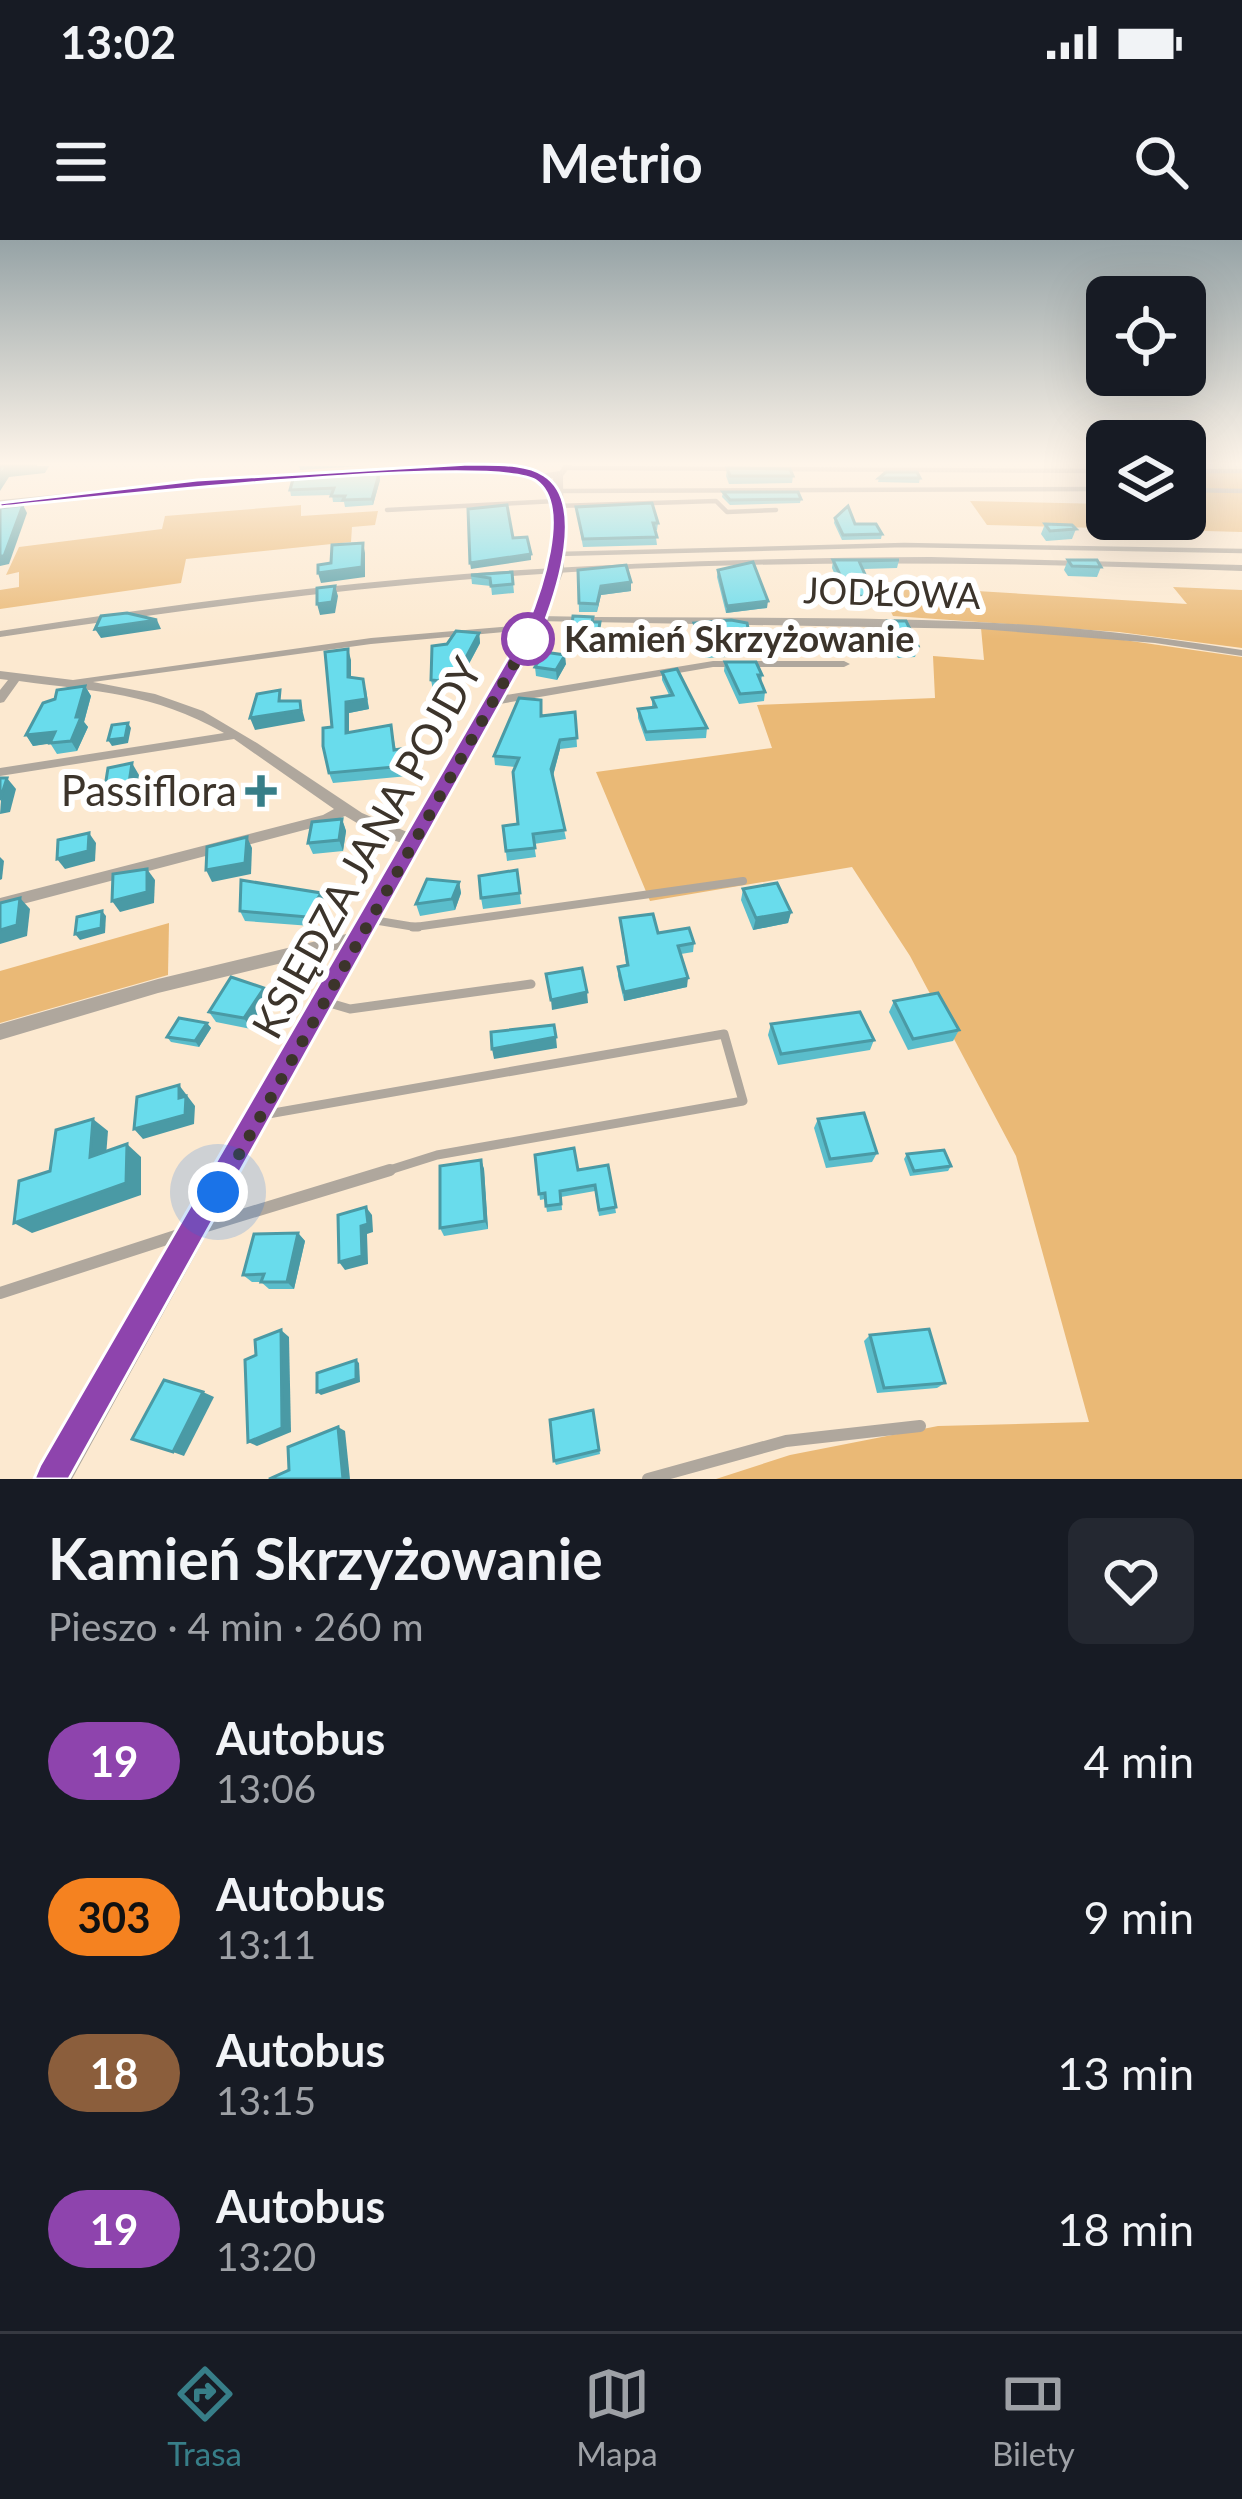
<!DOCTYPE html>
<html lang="pl">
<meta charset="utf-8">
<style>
:root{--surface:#171b24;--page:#242831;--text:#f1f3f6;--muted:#9ea1a6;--line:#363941;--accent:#377e88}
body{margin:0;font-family:Lato,sans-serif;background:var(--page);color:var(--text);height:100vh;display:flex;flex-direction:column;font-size:45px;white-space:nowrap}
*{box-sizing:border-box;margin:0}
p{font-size:39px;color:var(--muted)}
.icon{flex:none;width:66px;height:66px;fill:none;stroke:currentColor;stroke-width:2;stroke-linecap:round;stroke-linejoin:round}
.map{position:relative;height:1239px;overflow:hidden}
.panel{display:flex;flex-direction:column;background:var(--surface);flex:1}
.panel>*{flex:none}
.badge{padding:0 24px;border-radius:39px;font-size:42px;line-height:78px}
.tools{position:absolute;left:1086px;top:36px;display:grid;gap:24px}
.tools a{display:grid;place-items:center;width:120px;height:120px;border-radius:18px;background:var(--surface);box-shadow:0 12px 48px #0002;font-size:60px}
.you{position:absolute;width:60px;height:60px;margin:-30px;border:9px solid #fff;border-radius:50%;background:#1a73e8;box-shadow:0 0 0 18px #1a73e833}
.map>.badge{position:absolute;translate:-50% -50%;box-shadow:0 0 0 6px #fff}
.round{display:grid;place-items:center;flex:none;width:126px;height:126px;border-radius:18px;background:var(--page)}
.overview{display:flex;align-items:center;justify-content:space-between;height:204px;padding:0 48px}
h1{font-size:57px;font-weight:700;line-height:90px}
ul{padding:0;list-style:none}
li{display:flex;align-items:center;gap:36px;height:156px;padding:0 48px}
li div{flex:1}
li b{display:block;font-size:45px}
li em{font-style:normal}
li .badge{min-width:132px;font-weight:700;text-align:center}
.status{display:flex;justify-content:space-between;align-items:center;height:84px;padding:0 60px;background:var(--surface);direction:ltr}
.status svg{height:33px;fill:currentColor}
header{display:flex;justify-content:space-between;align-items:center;height:156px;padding:0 48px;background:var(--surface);font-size:54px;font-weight:700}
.menu{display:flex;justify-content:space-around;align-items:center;height:168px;border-top:3px solid var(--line);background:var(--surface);font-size:33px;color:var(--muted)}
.menu a{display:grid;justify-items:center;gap:6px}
.menu .selected{color:var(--accent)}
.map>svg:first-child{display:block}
</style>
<div class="status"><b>13:02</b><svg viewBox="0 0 49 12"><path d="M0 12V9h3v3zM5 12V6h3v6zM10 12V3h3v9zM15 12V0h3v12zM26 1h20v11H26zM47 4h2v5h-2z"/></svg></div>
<header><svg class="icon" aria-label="menu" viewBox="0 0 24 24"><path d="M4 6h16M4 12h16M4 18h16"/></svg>Metrio<svg class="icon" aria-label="search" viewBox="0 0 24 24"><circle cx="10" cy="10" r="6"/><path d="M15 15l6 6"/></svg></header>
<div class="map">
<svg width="1242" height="1239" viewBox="0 0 1242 1239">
<rect width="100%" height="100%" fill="#fce9d0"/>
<g fill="#eab976">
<polygon points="1242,232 1242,292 987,285 970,261 1107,264 1107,279 1185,279 1185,233"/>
<polygon points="301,265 301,276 378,271 375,285 352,287 351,302 186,319 181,343 0,369 0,350 19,347 19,332 6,335 19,307 162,289 165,276"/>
<polygon points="878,345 1187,364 1173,347 1242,350 1242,408 1119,392 893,376"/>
<polygon points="981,388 1096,396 1242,417 1242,1239 716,1239 790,1215 938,1186 1089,1182 1016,916 910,716 852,627 650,661 596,532 772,508 757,465 935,458 933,416 984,420"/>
<polygon points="169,683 168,735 0,783 0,731"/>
</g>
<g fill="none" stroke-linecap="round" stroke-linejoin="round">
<g stroke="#afa79d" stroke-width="4.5">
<polyline points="569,228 1107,231"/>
<polyline points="1185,231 1242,231"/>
<polyline points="1185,250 1242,251"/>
<polyline points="557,251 1107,249"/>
<polyline points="556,266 716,261 727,272 776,270"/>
<polyline points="387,270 556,261"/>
<polyline points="557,314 904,305 1242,311"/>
</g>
<polyline stroke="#afa79d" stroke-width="8" points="373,680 415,687 743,641"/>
<g stroke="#afa79d" stroke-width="9">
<polyline points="413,687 418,687"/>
<polyline points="326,762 350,769 531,744"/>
<polyline points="268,874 724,794 743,861 437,915 380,933"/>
</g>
<g stroke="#afa79d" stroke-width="12">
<polyline points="203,987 390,930"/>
<polyline points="0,1053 188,992"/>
<polyline points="648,1239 786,1201 920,1186"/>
</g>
<g fill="#afa79d" fill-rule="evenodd">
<path d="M931,317L1242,325V331C981,321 720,318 460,340C306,353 153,374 0,397V391C154,367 308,346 464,334C619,322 775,318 931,317Z"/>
<path d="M539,376C716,380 893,373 1070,388C1127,393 1185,401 1242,410V416L1155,403L979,389L535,381V377Z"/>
<path d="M535,384L539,385V389L371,404L93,442L155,454L203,471L257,503L362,573L419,597L421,601L419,605C394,605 366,588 345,576L327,584L0,670V658L323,575L334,569L234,499L0,536V528L224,493C152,452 98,452 19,441L4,462L0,463V450L8,440L0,439V431L73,440L371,398Z"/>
<polygon points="713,421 844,421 850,424 844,427 713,427 494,465 488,461 494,457"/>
<polygon points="363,690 369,692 371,697 369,702 158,753 0,800 0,784 158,739"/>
</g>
<polygon fill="#afa79d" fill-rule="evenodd" points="439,225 496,225 539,234 560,231 563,225 572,225 563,236 564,330 545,379 72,1239 39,1239 533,379 552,330 553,238 539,240 480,229 197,247 0,266 0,260 197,241"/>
</g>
<g fill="#5abdcb">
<polygon points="299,226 363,226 300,230"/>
<polygon points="727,228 793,236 792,243 729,244 726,236"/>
<polygon points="379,234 380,240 373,265 345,267 344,262 333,262 332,255 291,256 290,250"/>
<polygon points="879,238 920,238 919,243 878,242"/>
<polygon points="723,252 801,259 800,263 730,265 722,257"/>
<polygon points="576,267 658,283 657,290 655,290 657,305 583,307"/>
<polygon points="835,278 882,294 881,299 842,300 834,283"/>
<polygon points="1045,284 1076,289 1072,299 1046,301 1041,294"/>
<polygon points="833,320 899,320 897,328 863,329 876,359 874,367 847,363 832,328"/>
<polygon points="1068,320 1101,327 1097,337 1068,336 1064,330"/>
<polygon points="578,330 631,342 631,351 601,355 597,372 579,372"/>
<polygon points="718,330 767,368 726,373 717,337"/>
<polygon points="512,332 514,353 492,355 491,346 472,344 471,335"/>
<polygon points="593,377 594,382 600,382 597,410 570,413 570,403"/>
<polygon points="888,381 918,406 915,417 898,418 885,392"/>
<polygon points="694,383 752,407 750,416 705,418 694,392"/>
<polygon points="479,393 480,403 454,452 433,450 431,440 447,404"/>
<polygon points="351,420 351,437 366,449 369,469 349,473 349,492 391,485 396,510 413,507 419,535 333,543 329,533 332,487"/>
<polygon points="725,422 762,435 761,442 765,452 764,461 739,464 724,431"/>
<polygon points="566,424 557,440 536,436 535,427"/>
<polygon points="662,432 707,488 706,498 646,501 638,478 638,469 652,467 652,458 669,455 662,440"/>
<polygon points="85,446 91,456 84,482 88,487 77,511 57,514 50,503 33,506 26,495 55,459"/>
<polygon points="575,472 577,507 560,509 553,536 566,599 534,604 536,617 507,621 503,586 518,584 515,527 495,525 494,516 542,476"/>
<polygon points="342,579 346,591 343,611 313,614 308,603"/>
<polygon points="517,630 521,664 483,669 481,658"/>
<polygon points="459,642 461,653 455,670 420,676 416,664"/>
<polygon points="743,649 791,672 788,683 753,690 741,660"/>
<polygon points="325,662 311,686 245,681 240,671"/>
<polygon points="620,678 658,693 694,703 693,712 681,714 687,747 624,761 618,736 618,727 626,725"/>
<polygon points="270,759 251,789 216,782 209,772"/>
<polygon points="894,761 959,790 953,801 908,810 889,772"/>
<polygon points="207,783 211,788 199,807 171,802 167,797"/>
<polygon points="771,784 874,800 870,810 778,825 768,795"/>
<polygon points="818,879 877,913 872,922 826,928 814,888"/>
<polygon points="907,914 951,926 948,931 910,936 904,919"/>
<polygon points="535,915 578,930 608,925 616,973 599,976 595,951 561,957 562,970 547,972 545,959 540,960"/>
<polygon points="481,920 484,929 488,989 444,996 440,988"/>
<polygon points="298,993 305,1001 294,1049 269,1049 261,1042 252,1042 243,1035"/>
<polygon points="870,1095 945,1143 937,1148 877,1153 864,1101"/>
<polygon points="593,1170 600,1214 556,1225 554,1221"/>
</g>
<g fill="#4a9aa5">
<polygon points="37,226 49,226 45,233 9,237 0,251 0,236 5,229"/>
<polygon points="379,234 380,240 373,265 372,259"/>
<polygon points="23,265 27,273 9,324 0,326 0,316"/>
<polygon points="363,303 365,313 365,337 321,343 318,333"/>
<polygon points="531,314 531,320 471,329 470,323"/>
<polygon points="631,342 631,351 601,355 597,372 601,346"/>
<polygon points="335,346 338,356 335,373 320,375 317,364"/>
<polygon points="768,361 767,368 726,373 727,366"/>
<polygon points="157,380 161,389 101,398 95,389"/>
<polygon points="479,393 480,403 454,452 453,442"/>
<polygon points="348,409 351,420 351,448 348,437"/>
<polygon points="565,415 566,424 557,440 556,430"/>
<polygon points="363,439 369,469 349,473 349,503 346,493 346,462"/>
<polygon points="85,446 91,456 84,482 88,487 77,511 71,501"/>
<polygon points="300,461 305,481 255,490 250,478"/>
<polygon points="128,483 131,488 128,503 112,506 108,500"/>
<polygon points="55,492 62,502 33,506 26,495"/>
<polygon points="560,500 560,509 552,539 551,529"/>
<polygon points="132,523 139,535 136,554 113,559 105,547"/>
<polygon points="7,538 16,549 10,572 0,574 1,560"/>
<polygon points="342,579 346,591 343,611 339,600"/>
<polygon points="89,593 96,603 95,621 65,629 57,619"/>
<polygon points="247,597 252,608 251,634 212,642 206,630"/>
<polygon points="0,617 4,621 2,639 0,640"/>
<polygon points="147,629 155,640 154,663 120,672 112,661"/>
<polygon points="459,642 461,653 455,670 452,659"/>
<polygon points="321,653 325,662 311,686 307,677"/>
<polygon points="20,658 30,669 27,696 0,704 0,690"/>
<polygon points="102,671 106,676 105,693 80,700 75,694"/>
<polygon points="791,672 788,683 753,690 756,678"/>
<polygon points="688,738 687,747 624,761 624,752"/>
<polygon points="264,748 270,759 251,789 244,778"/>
<polygon points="587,752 588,763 552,770 551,760"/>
<polygon points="207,783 211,788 199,807 195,801"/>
<polygon points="556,797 557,808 494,819 492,809"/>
<polygon points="179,845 195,866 194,884 143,899 134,889 179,858"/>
<polygon points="93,879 108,891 105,929 90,917"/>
<polygon points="127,904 141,917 141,955 32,993 14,983"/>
<polygon points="481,920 484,929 488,989 485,981"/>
<polygon points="366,967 372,975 373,992 367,994 368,1024 345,1030 339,1022 361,986"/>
<polygon points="298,993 305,1001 294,1049 287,1042"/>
<polygon points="281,1090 289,1097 291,1192 257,1206 248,1202"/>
<polygon points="356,1120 359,1123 360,1142 321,1155 317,1152"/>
<polygon points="203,1152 214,1157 184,1216 173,1212"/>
<polygon points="338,1187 345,1191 350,1239 343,1239"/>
</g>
<g fill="#69dcec" stroke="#4a9aa5" stroke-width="3">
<polygon points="0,226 37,226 5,229 0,236"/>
<polygon points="727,228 790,229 793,236 730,236"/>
<polygon points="886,232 917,232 920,238 879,238"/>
<polygon points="379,234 372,259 343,260 345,256 331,256 334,248 290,250 293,239"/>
<polygon points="723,252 798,252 801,259 730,260"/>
<polygon points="652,263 658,283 653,283 657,297 583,299 576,267"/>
<polygon points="23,265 4,316 0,316 0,268"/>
<polygon points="507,265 513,298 527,297 531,314 470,323 468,269"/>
<polygon points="848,266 855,284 876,284 882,294 843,295 835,278"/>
<polygon points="1045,284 1072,285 1076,289 1050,291"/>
<polygon points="363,303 362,327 318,333 318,325 331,323 332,305"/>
<polygon points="833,320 899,320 859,321 876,359 849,354"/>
<polygon points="1068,320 1097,320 1101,327 1072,326"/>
<polygon points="753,322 768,361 727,366 718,330"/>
<polygon points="626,325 631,342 601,346 597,364 579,363 578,330"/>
<polygon points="512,332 513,344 491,346 490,338 471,335"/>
<polygon points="335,346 332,362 317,364 317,348"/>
<polygon points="127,373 157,380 95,389 101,376"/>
<polygon points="573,376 593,377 592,382 600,382 597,400 570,403"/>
<polygon points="731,380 747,383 752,407 706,409 694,383"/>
<polygon points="888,381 906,381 918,406 901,407"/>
<polygon points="456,391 479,393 453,442 431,440 432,406 447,404"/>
<polygon points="348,409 348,437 363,439 366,459 346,462 346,493 391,485 394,510 413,507 416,525 329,533 323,506 323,488 332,487 325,412"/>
<polygon points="544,412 565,415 556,430 535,427"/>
<polygon points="725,422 756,422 762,435 758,435 765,452 740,454"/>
<polygon points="677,429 707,488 646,492 638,469 656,467 652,458 673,455 662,432"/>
<polygon points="85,446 76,477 81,477 71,501 50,503 55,492 26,495 43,463 55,459 57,450"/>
<polygon points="280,450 279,461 300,461 301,470 250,478 257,454"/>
<polygon points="519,458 541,460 541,476 575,472 577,498 560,500 551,529 565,590 533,594 535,608 506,611 503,586 518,584 513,532 519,518 494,516"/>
<polygon points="128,483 125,498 108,500 112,485"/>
<polygon points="132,523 129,543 105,547 108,528"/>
<polygon points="0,538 7,538 0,560"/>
<polygon points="342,579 339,600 308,603 312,582"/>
<polygon points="89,593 88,611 57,619 58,600"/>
<polygon points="247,597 245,623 206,630 207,607"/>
<polygon points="147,629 147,652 112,661 113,634"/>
<polygon points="517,630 520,653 481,658 479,636"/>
<polygon points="427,639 459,642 452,659 416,664"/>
<polygon points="241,640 321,653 307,677 240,671"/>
<polygon points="777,643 791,672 756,678 743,649"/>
<polygon points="20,658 17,685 0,690 0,663"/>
<polygon points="102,671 101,688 75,694 77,677"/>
<polygon points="653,674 658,693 689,688 694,703 678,706 688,738 624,752 618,727 628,725 620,678"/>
<polygon points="582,728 587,752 551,760 546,734"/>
<polygon points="231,737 264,748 244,778 209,772"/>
<polygon points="938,753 959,790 913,799 894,761"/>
<polygon points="860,772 874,800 781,814 771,784"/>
<polygon points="179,778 207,783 195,801 167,797"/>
<polygon points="554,785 556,797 492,809 491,792"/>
<polygon points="179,845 179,858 186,856 185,875 134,889 137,857"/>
<polygon points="864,873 877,913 830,919 818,879"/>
<polygon points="93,879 90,917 127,904 126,943 14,983 19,941 50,931 56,890"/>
<polygon points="574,908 578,930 608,925 616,967 599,970 595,945 560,951 561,964 546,966 545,953 539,954 535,915"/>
<polygon points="944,910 951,926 914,931 907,914"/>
<polygon points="481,920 485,981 440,988 440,926"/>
<polygon points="366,967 368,984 361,986 362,1016 339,1022 338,975"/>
<polygon points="298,993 287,1042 261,1042 264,1034 243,1035 254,994"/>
<polygon points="929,1089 945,1143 884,1148 870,1095"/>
<polygon points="281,1090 282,1188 248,1202 245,1120 256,1115 255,1100"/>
<polygon points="356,1120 356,1139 317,1152 317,1133"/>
<polygon points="164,1140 203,1152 173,1212 132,1199"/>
<polygon points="593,1170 599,1210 554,1221 550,1180"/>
<polygon points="338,1187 343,1239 269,1239 289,1230 288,1207"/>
</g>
<linearGradient id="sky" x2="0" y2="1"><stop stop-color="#96a3a6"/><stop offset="0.56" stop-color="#fef5ea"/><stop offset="1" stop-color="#fef5ea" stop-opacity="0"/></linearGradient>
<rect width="1242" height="399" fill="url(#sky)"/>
<path fill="#8e44ad" stroke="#fff" stroke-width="3" d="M469,224C493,225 524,222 544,235C587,262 557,351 543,387L69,1239H34L40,1225L526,387C539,356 572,266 536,241C494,212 75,260 0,267V263L197,240Z"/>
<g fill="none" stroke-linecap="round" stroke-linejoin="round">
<polyline stroke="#3c342b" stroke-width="12" stroke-dasharray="0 21.6" points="218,952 528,399"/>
</g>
<circle fill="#fff" stroke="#8e44ad" stroke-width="6" cx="528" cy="399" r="24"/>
<path fill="#377e88" stroke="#fff" stroke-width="4.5" d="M255 533h12v12h12v12h-12v12h-12v-12h-12v-12h12z"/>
<g text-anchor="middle" stroke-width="12" stroke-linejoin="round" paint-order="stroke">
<g font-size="36" fill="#3c342b" stroke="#fff">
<text transform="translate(892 353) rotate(2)" y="13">JODŁOWA</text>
</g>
<g font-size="36" font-weight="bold" fill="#3c342b" stroke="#fff" text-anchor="start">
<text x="564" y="412">Kamień Skrzyżowanie</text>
</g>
<g font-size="42" fill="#3c342b" stroke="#fff" text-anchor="end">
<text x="237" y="566">Passiflora</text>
</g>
<g font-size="42" fill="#3c342b" stroke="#fff">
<text transform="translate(367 608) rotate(-61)" y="15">KSIĘDZA JANA POJDY</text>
</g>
</g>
</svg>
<div class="tools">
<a><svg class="icon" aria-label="locate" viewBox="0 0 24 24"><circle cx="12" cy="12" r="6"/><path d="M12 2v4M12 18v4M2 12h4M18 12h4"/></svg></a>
<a><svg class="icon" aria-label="layers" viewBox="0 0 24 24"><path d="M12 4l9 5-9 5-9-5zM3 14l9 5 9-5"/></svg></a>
</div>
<div class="you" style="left:218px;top:952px"></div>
</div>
<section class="panel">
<div class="overview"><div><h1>Kamień Skrzyżowanie</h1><p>Pieszo · 4 min · 260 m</p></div><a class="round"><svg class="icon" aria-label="heart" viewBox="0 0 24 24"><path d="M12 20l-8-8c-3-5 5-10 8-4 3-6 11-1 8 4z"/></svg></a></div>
<ul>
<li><span class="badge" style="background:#8e44ad;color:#fff">19</span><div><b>Autobus</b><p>13:06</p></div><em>4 min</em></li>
<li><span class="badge" style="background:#f58220;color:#111">303</span><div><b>Autobus</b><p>13:11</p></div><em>9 min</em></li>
<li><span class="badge" style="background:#8b5e3c;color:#fff">18</span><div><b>Autobus</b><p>13:15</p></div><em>13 min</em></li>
<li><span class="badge" style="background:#8e44ad;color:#fff">19</span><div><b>Autobus</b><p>13:20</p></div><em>18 min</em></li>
</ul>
</section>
<nav class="menu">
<a class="selected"><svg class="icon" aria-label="directions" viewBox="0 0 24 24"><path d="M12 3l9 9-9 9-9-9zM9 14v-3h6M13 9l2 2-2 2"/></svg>Trasa</a>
<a><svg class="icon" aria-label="map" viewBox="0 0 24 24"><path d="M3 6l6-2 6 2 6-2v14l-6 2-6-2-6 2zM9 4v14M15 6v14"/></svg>Mapa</a>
<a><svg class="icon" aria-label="tickets" viewBox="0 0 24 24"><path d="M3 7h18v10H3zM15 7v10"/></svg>Bilety</a>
</nav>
